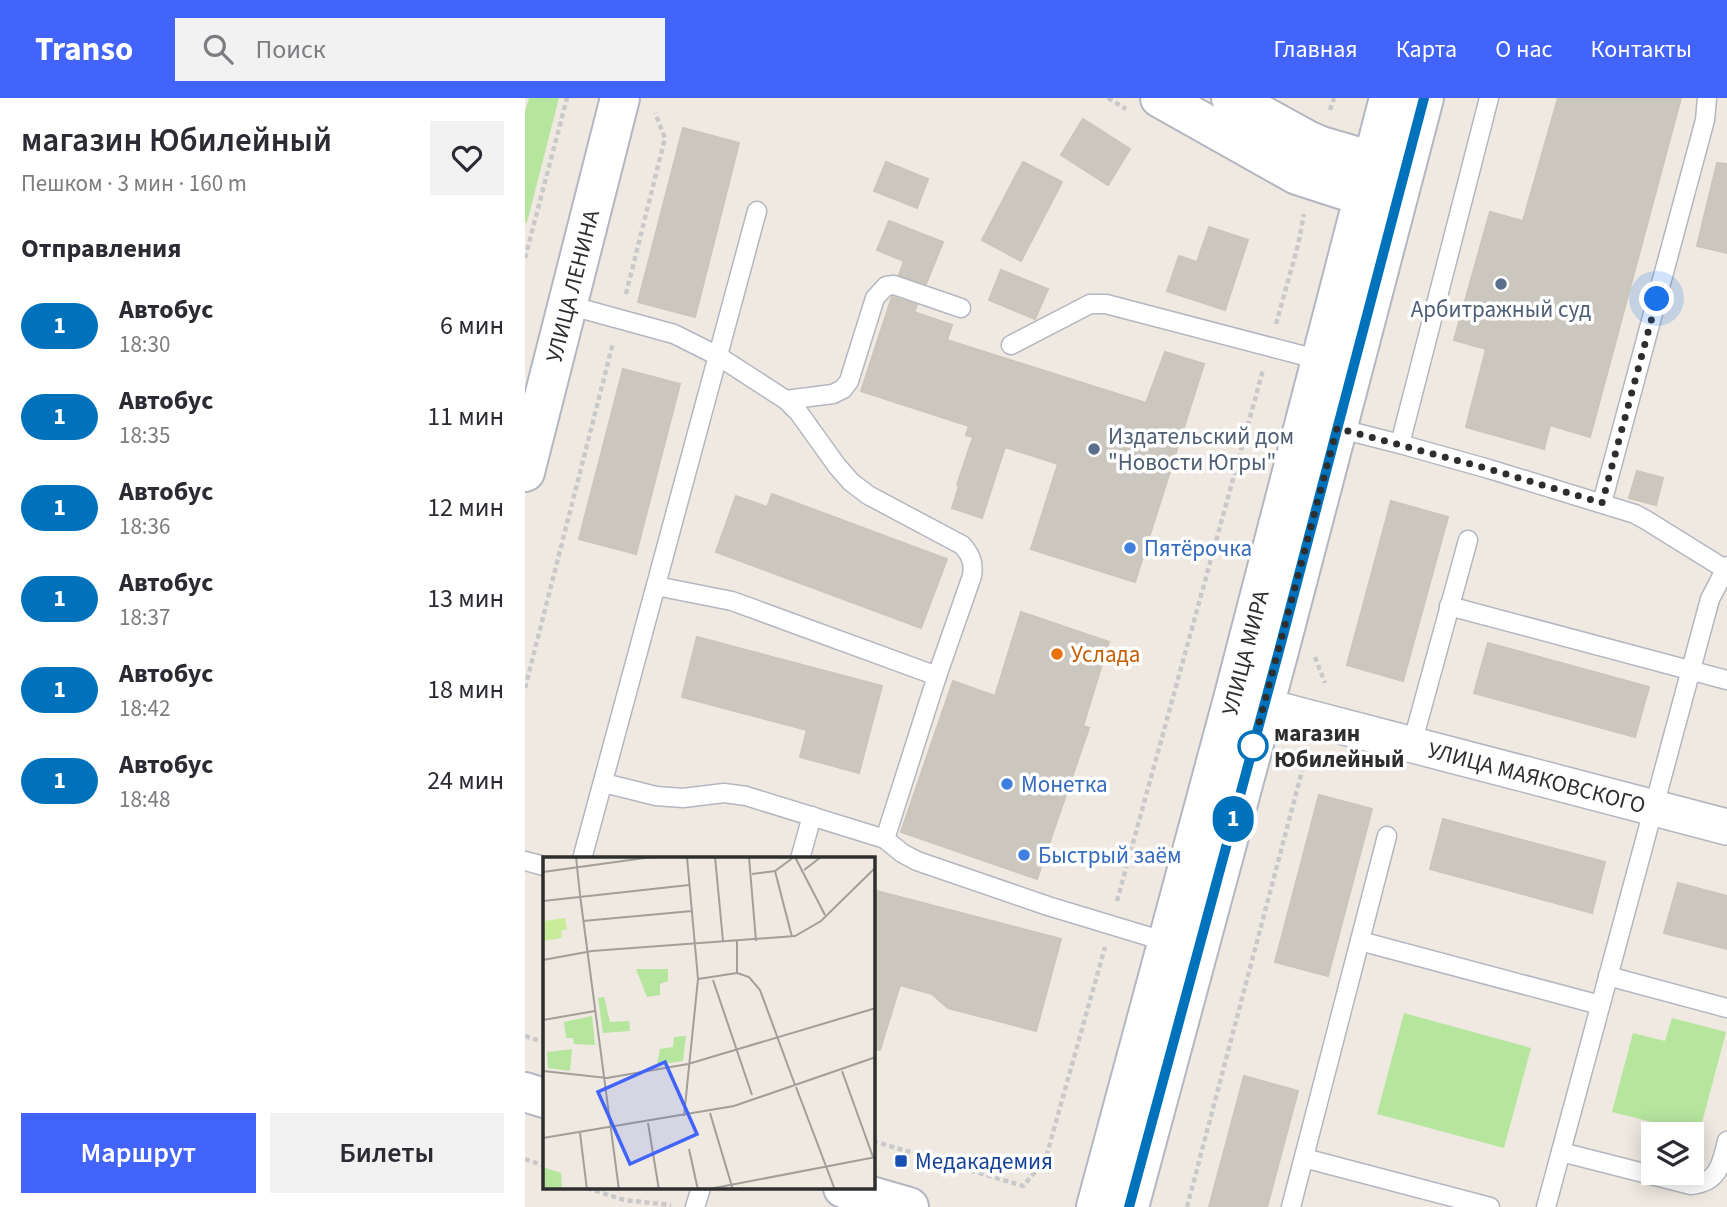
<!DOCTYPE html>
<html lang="ru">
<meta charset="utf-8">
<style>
:root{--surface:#fff;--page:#f2f2f3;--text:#2b2b33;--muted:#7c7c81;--accent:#4264fb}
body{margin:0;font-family:"Source Sans 3",sans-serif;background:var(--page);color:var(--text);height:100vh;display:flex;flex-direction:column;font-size:26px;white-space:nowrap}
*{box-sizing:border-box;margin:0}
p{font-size:23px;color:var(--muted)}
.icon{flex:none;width:38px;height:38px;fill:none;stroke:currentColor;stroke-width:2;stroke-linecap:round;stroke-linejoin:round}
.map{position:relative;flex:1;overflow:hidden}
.panel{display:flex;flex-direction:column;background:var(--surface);width:525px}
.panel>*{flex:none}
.badge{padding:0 14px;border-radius:23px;font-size:24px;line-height:46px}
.buttons{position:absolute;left:1116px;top:1024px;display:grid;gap:14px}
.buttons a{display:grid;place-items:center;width:63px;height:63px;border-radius:0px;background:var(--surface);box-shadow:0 4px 18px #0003;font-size:35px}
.you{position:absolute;width:35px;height:35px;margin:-18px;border:5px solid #fff;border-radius:50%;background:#1a73e8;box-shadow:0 0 0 10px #1a73e833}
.map>.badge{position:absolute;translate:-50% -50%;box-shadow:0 0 0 4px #fff}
h2{padding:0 21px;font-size:26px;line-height:63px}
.round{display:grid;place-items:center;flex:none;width:74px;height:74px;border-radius:0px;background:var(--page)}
.overview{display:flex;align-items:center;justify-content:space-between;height:119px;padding:0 21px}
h1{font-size:33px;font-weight:600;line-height:52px}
.primary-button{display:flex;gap:14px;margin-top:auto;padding:14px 21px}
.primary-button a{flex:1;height:80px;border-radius:0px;background:var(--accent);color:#fff;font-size:28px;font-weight:600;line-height:80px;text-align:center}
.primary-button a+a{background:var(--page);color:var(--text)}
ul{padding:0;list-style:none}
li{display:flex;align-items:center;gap:21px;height:91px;padding:0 21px}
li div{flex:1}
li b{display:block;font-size:26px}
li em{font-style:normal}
li .badge{min-width:77px;font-weight:700;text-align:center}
header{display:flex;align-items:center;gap:42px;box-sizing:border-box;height:98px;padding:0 35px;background:var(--accent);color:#fff}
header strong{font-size:33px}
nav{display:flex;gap:38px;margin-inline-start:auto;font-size:24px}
.search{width:490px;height:63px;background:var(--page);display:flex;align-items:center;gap:18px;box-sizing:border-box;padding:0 24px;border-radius:0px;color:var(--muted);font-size:26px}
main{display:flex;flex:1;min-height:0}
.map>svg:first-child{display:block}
</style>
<header>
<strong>Transo</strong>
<div class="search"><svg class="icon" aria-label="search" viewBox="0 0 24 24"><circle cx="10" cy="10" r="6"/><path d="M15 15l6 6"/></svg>Поиск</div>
<nav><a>Главная</a><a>Карта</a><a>О нас</a><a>Контакты</a></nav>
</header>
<main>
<section class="panel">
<div class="overview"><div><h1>магазин Юбилейный</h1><p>Пешком · 3 мин · 160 m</p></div><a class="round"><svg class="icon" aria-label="heart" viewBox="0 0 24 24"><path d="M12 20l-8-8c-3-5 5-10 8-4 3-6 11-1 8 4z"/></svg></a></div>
<h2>Отправления</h2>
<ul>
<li><span class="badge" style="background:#0072bc;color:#fff">1</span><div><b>Автобус</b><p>18:30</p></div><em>6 мин</em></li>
<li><span class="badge" style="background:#0072bc;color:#fff">1</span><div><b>Автобус</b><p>18:35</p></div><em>11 мин</em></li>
<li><span class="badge" style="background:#0072bc;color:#fff">1</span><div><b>Автобус</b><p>18:36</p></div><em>12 мин</em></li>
<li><span class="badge" style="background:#0072bc;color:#fff">1</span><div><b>Автобус</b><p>18:37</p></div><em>13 мин</em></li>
<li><span class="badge" style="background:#0072bc;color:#fff">1</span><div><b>Автобус</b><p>18:42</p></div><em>18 мин</em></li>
<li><span class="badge" style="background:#0072bc;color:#fff">1</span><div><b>Автобус</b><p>18:48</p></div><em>24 мин</em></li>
</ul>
<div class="primary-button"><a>Маршрут</a><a>Билеты</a></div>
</section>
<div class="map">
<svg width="1202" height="1109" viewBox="0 0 1202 1109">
<rect width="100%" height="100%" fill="#efe9e1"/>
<g fill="#b6e59e">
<polygon points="4,0 34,0 2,124 0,125 0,14"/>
<polygon points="879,915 1006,950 979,1050 852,1016"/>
<polygon points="1147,920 1201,934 1174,1036 1087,1014 1108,935 1140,943"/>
</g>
<g fill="#cbc7bf" stroke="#cbc5ba" stroke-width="2">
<polygon points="1033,0 1156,0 1065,339 1025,327 1019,351 941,329 961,251 929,242 965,114 998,123"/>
<polygon points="558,21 605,51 583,87 536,57"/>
<polygon points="158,30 214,45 170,219 113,204"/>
<polygon points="361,64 403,81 392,110 349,93"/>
<polygon points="498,64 537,84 496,163 457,142"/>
<polygon points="1192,65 1202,66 1202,155 1172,148"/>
<polygon points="364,123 418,144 401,186 374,177 379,163 352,152"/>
<polygon points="684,129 723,142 700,212 642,193 654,158 672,164"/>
<polygon points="476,172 523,191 510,221 464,202"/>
<polygon points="367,199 392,207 389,214 427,227 422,242 621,305 640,254 679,266 610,484 506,451 533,366 480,349 457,420 427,410 434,388 432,387 448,339 441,337 444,328 336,293"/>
<polygon points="98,271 155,286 111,456 54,441"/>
<polygon points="1112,373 1138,380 1131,407 1104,400"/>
<polygon points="247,396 422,461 396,530 191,454 211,398 242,409"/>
<polygon points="866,403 923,419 878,583 822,567"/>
<polygon points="496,514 584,544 558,628 564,630 512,781 376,734 428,583 470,598"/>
<polygon points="172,539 357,588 334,675 275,659 282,632 157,599"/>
<polygon points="963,545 1124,589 1110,639 949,595"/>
<polygon points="794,697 847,711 803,878 750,864"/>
<polygon points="918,721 1080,764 1067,815 905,771"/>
<polygon points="1153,785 1202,798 1202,851 1139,835"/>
<polygon points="348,792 536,841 511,933 423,910 407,896 375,887 355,952 348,951"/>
<polygon points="719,978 773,993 742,1109 684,1109"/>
</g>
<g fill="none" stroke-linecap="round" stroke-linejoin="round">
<defs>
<g id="service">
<polyline points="964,0 875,346 964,371 1110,416 1121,422 1200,471"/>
<path d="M43,207L149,236L193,258L261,302L274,315L312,368L326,384L343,397L437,447C446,457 449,464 447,478L412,578L360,741L377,755L392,763L523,808L642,844"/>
<polyline points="486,247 565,206 581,206 795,262"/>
<polyline points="261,302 308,296 318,291 324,283 350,200 361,188 369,187 436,210"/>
<polyline points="812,330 875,346"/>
<polyline points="1077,405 1180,22 1182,0"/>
<polyline points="131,488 207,503 412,578"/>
<polyline points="924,508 1202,582"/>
<polyline points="887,646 943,442"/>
<polyline points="79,685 131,698 158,700 199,695 221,698 360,741"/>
<polyline points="57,761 232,113"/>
<polyline points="275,761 287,718"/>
<polyline points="0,763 19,768"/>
<polyline points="835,843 1075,907"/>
<polyline points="1083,878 1202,910"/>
<path d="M1036,1054L1166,1087C1194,1084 1196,1067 1202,1043"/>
<polyline points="779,1060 965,1109"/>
<polyline points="170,1109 176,1090"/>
<polyline points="766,1109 862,738"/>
<polyline points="1021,1109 1185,501 1202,468"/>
</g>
<g id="minor">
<path id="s1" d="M739,608L1202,729"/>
</g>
<g id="tertiary">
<path id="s2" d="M0,374L95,0"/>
</g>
<g id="secondary">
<polyline points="635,0 772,77 862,106"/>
<polyline points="706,0 782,42 796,48 871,70"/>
<polyline points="0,994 19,1000"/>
<polyline points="318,1090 384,1109"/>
<path id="s3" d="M571,1109L708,601L864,0"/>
<polyline points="604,1109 755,549 899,0"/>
</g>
</defs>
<use href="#service" stroke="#b4b7c1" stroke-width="21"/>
<use href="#minor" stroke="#b4b7c1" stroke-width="38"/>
<use href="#tertiary" stroke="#b4b7c1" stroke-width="42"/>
<use href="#secondary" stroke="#b4b7c1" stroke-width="42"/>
<g stroke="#c9c9c9" stroke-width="4.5" stroke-dasharray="5 3.5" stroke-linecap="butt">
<polyline points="583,0 601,11"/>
<polyline points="805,12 809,0"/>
<polyline points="0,160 42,0"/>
<polyline points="101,196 140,40 130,15"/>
<polyline points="751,226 773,147 779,116"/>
<polyline points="790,559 800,585"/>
<polyline points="0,590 88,245"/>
<polyline points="592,803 738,272"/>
<polyline points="0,938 19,944"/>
<polyline points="348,1043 498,1088 520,1063 580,849"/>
<polyline points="0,1061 19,1068"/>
<polyline points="62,1090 99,1102 146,1107"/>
<polyline points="662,1109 782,654"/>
</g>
<use href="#service" stroke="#fff" stroke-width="18"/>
<use href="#minor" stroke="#fff" stroke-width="35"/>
<use href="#tertiary" stroke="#fff" stroke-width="38"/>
<use href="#secondary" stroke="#fff" stroke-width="38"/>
</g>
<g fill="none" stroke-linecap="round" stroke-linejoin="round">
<defs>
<polyline id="line" points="604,1109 755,549 899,0"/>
</defs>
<use href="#line" stroke="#fff" stroke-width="16"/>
<use href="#line" stroke="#0072bc" stroke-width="10"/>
<polyline stroke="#2e2e2e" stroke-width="7" stroke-dasharray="0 12.6" points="728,648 812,330 964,371 1077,405 1132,201"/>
</g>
<g fill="#5c6f8a" stroke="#fff" stroke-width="2.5">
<circle cx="976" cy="186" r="7"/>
<circle cx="569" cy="351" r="7"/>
</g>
<g fill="#3f7fe0" stroke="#fff" stroke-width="2.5">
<circle cx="605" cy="450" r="7"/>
<circle cx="482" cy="686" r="7"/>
<circle cx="499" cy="757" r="7"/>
</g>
<circle fill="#e8710a" stroke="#fff" stroke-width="2.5" cx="532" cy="556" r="7"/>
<circle fill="#fff" stroke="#0072bc" stroke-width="3.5" cx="728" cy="648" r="14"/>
<rect fill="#1a4fb4" stroke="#fff" stroke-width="2.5" x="369" y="1056" width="14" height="14" rx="3.5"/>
<g text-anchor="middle" stroke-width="7" stroke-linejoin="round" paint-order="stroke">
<g font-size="23" fill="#2e2e2e" stroke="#fff">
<text dy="8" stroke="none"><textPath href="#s2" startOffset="192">УЛИЦА ЛЕНИНА</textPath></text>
<text dy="8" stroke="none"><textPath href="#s3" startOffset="574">УЛИЦА МИРА</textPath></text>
<text dy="8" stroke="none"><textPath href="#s1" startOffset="282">УЛИЦА МАЯКОВСКОГО</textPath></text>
</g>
<g font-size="23" fill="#4e5e75" stroke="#fff">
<text x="976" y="219">Арбитражный суд</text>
<text x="583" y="346" text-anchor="start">Издательский дом<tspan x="583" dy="26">"Новости Югры"</tspan></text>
</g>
<g font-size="23" fill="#366cbe" stroke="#fff" text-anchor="start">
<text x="619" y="458">Пятёрочка</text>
<text x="496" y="694">Монетка</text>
<text x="513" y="765">Быстрый заём</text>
</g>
<g font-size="23" fill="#c56008" stroke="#fff" text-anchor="start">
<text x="546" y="564">Услада</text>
</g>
<g font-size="23" font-weight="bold" fill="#2e2e2e" stroke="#fff" text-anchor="start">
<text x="749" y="643">магазин<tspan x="749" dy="26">Юбилейный</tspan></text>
</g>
<g font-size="23" fill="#164399" stroke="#fff" text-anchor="start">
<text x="390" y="1071">Медакадемия</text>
</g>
</g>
<g transform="translate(18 759)">
<rect width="332" height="332" fill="#efe9e1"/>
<path d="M125,112V124L117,127V138L104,140L93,112ZM61,140L67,165L86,164L87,174L60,176L55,141ZM49,159L52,188L31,187L30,181H23L21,165ZM143,179L140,204L114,208L117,192L130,190L131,180ZM29,192L27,214L5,211L4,195ZM0,310L18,316L19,332H0Z" fill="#b6e59e"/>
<path d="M22,61L24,72L18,74L19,81L0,84V64Z" fill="#c9ec9a"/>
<path fill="none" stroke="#a29e99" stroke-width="2" d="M33,0L37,38M172,0L180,84M206,0L213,84M252,0L282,58M261,13L278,0M232,14L249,80M0,15L109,0M209,17L232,14L251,0M37,38L76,333M0,44L146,28M40,64L149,54M194,84V116L206,120L217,133L252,228M0,103L49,94L252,79L278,64L333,10M155,122L194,116M170,123L209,238M0,163L52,154M0,214L64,221L145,207L333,151M299,214L330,300M253,230L292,333M167,256L190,333M141,259L155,122L144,0M105,266L116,333M37,276L44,333M0,281L191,249L333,200M146,292L155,333M161,333L333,300"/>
<path fill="#4264fb" fill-opacity="0.15" stroke="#4264fb" stroke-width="3.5" d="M122,205L154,277L87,307L55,235Z"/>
<rect width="332" height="332" fill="none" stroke="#2e2e2e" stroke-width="3.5"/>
</g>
</svg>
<div class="buttons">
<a><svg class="icon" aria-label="layers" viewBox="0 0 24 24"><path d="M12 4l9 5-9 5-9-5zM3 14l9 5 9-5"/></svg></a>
</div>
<div class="you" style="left:1132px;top:201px"></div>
<b class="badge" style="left:708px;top:721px;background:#0072bc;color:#fff">1</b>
</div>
</main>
